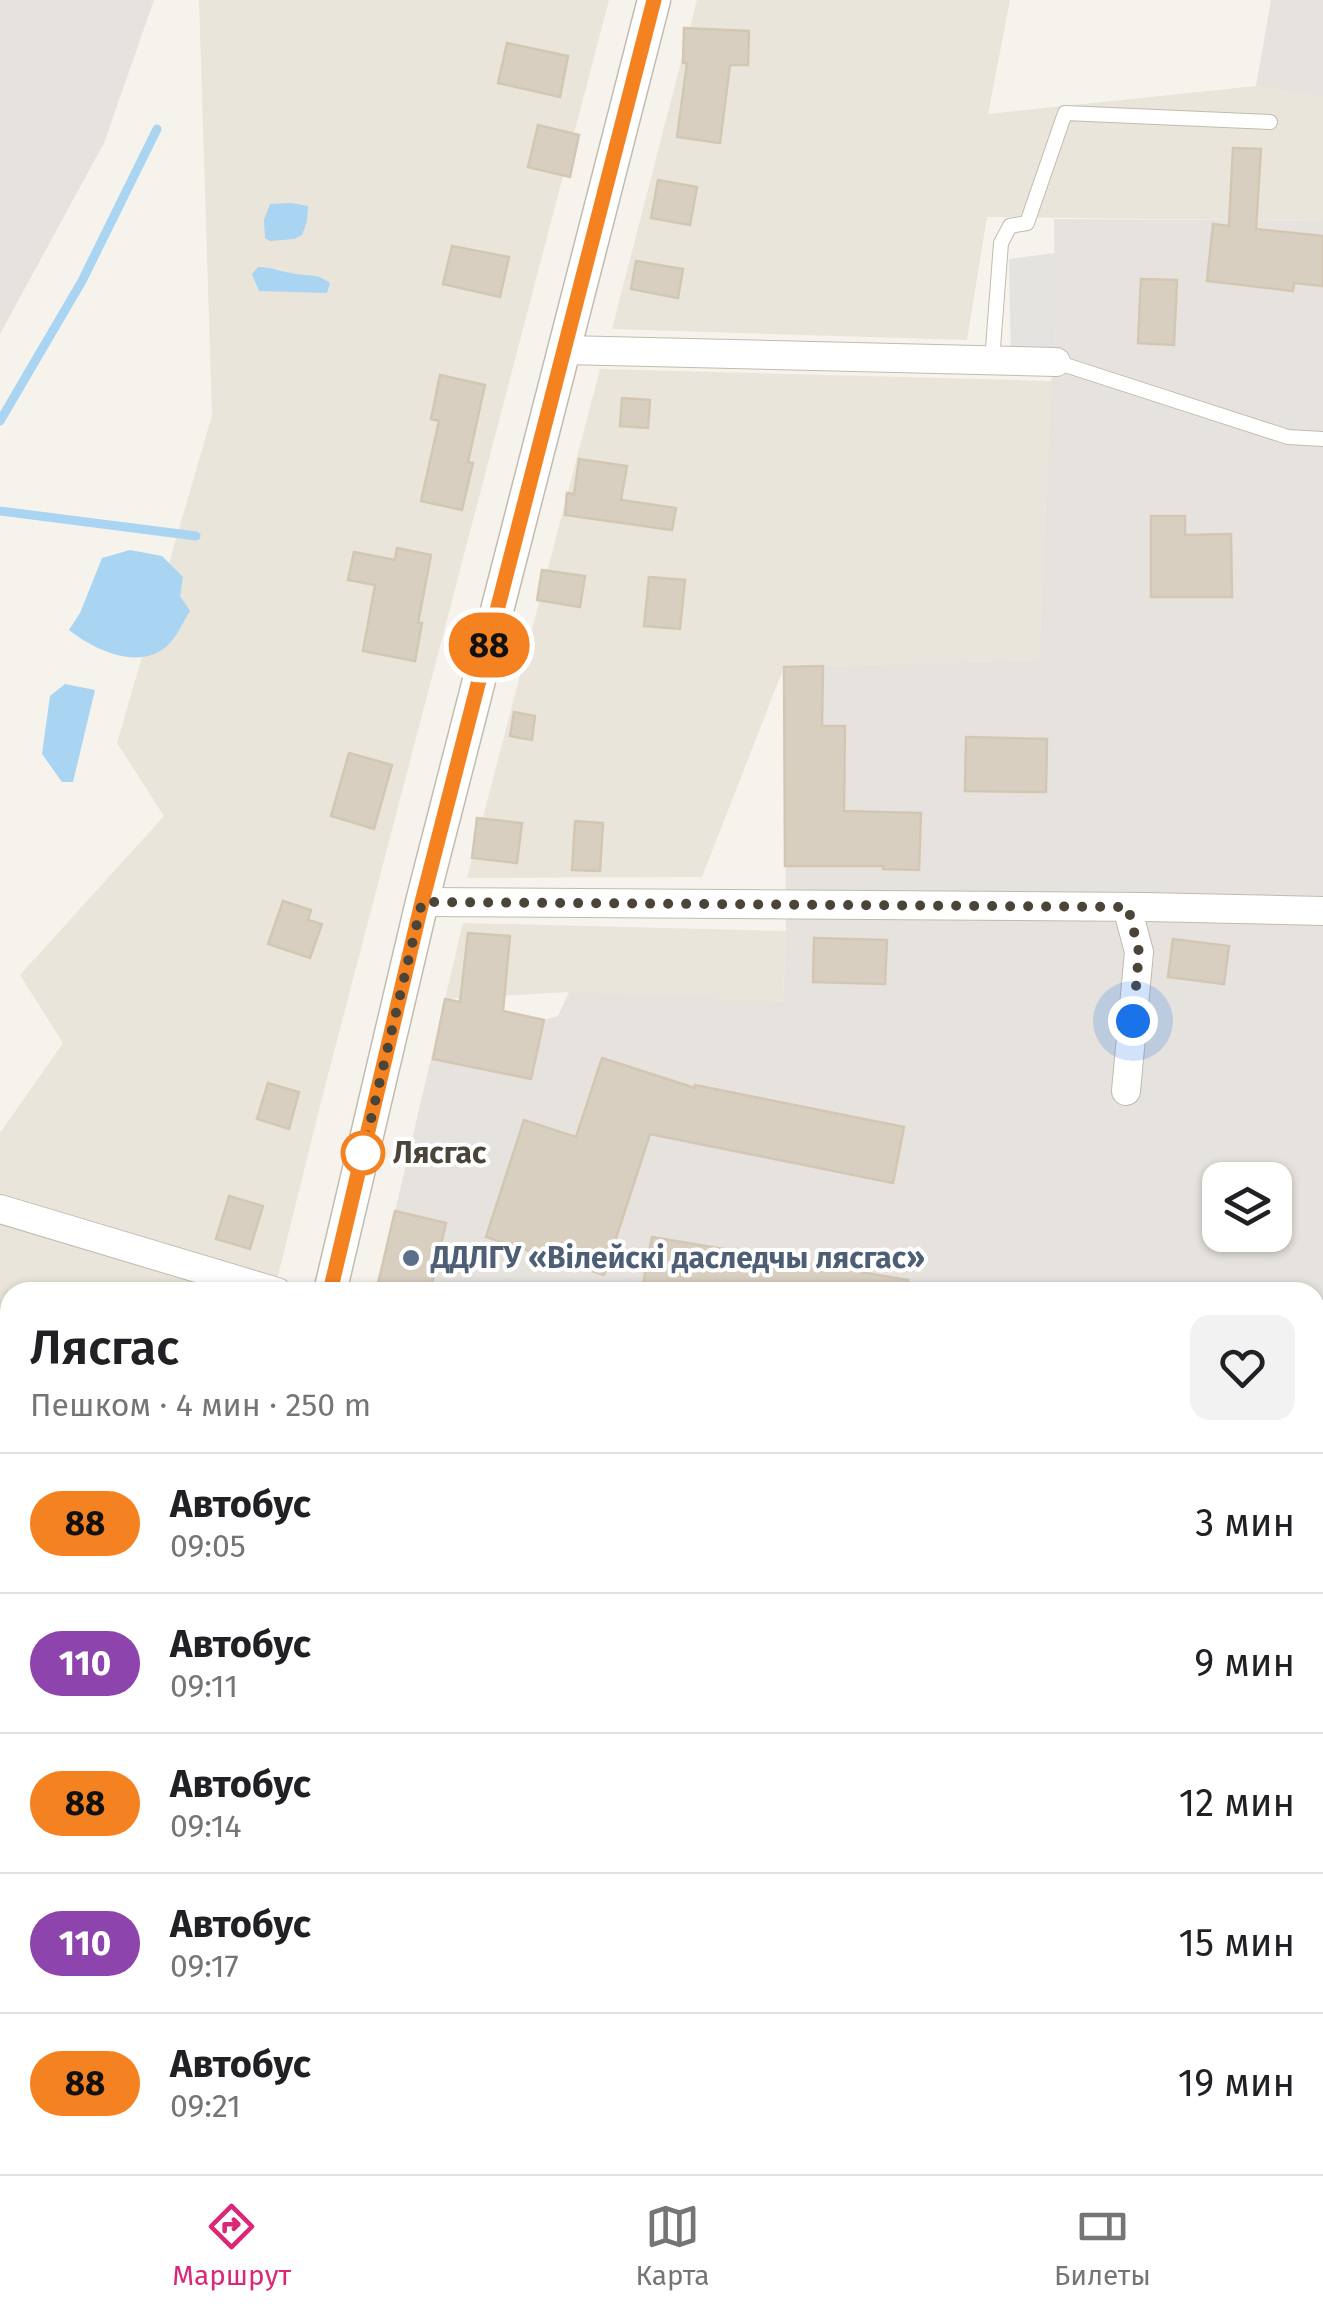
<!DOCTYPE html>
<html lang="ru">
<meta charset="utf-8">
<style>
:root{--surface:#fff;--page:#f2f2f2;--text:#202124;--muted:#757577;--line:#e0e0e0;--accent:#db2777}
body{margin:0;font-family:"Fira Sans",sans-serif;background:var(--page);color:var(--text);height:100vh;display:flex;flex-direction:column;font-size:38px;white-space:nowrap}
*{box-sizing:border-box;margin:0}
p{font-size:32px;color:var(--muted)}
.icon{flex:none;width:55px;height:55px;fill:none;stroke:currentColor;stroke-width:2;stroke-linecap:round;stroke-linejoin:round}
.map{position:relative;flex:1;overflow:hidden}
.side{position:absolute;left:0px;top:1282px;width:1325px;height:892px;display:flex;flex-direction:column;background:var(--surface);border-radius:30px 30px 0 0;box-shadow:0 2px 8px #0004}
.side>*{flex:none}
.badge{padding:0 20px;border-radius:32px;font-size:35px;line-height:65px}
.fabs{position:absolute;left:1202px;top:1162px;display:grid;gap:20px}
.fabs a{display:grid;place-items:center;width:90px;height:90px;border-radius:20px;background:var(--surface);box-shadow:0 2px 8px #0004;font-size:50px}
.you{position:absolute;width:50px;height:50px;margin:-25px;border:8px solid #fff;border-radius:50%;background:#1a73e8;box-shadow:0 0 0 15px #1a73e833}
.map>.badge{position:absolute;translate:-50% -50%;box-shadow:0 0 0 5px #fff}
.round{display:grid;place-items:center;flex:none;width:105px;height:105px;border-radius:20px;background:var(--page)}
.overview{display:flex;align-items:center;justify-content:space-between;height:170px;padding:0 30px}
h1{font-size:48px;font-weight:600;line-height:75px}
ul{padding:0;list-style:none}
li{display:flex;align-items:center;gap:30px;height:140px;padding:0 30px;border-top:2px solid var(--line)}
li div{flex:1}
li b{display:block;font-size:38px}
li em{font-style:normal}
li .badge{min-width:110px;font-weight:700;text-align:center}
.dock{display:flex;justify-content:space-around;align-items:center;height:140px;border-top:2px solid var(--line);background:var(--surface);font-size:28px;color:var(--muted)}
.dock a{display:grid;justify-items:center;gap:5px}
.dock .on{color:var(--accent)}
.map>svg:first-child{display:block}
</style>
<div class="map">
<svg width="1323" height="2174" viewBox="0 0 1323 2174">
<rect width="100%" height="100%" fill="#f6f3ec"/>
<g fill="#eae5da">
<polygon points="199,0 609,0 323,1094 274,1292 10,1292 10,2165 173,2165 173,2174 0,2174 0,1133 63,1043 20,975 164,816 117,743 212,415"/>
<polygon points="697,0 1010,0 988,114 1256,86 1323,97 1323,221 987,217 967,340 612,329"/>
<polygon points="600,369 1051,381 1039,660 784,667 702,877 467,878"/>
<polygon points="463,923 786,931 782,1019 569,992 445,999"/>
<polygon points="265,2165 545,2165 544,2174 265,2174"/>
</g>
<g fill="#e6e2dd" fill-rule="evenodd">
<polygon points="0,0 154,0 104,143 0,334"/>
<polygon points="1271,0 1323,0 1323,97 1256,86"/>
<path d="M1054,219L1323,221V1667L1315,1668V1292H376L445,999L543,1020L558,1016L569,992L783,1002L786,931L784,667L1039,660L1051,381L1056,362ZM1220,1180H1275V1235H1220Z"/>
<rect x="1315" y="1935" width="8" height="151"/>
<polygon points="591,2165 922,2165 923,2174 591,2174"/>
</g>
<polygon fill="#e5e3e0" points="1055,253 1056,362 1011,361 1009,259"/>
<g fill="#a9d4f2">
<polygon points="291,203 308,206 307,221 302,235 294,239 270,241 265,238 264,220 270,204"/>
<path d="M258,267C271,267 278,271 291,273C308,277 314,272 330,283L327,293L259,291L252,274Z"/>
<path d="M130,550L162,556L183,577L180,596L190,611C183,622 176,638 167,646C139,671 94,650 69,630L80,613L102,558Z"/>
<polygon points="65,684 95,690 73,782 62,782 42,754 50,696"/>
</g>
<g fill="none" stroke-linecap="round" stroke-linejoin="round">
<g stroke="#a9d4f2" stroke-width="9">
<polyline points="0,421 82,281 157,129"/>
<polyline points="0,511 196,536"/>
</g>
</g>
<g fill="#d8cfc1" stroke="#d3c7b4" stroke-width="2.5">
<polygon points="684,28 749,31 748,65 730,65 720,143 677,137 687,63 683,63"/>
<polygon points="507,43 568,56 560,97 498,83"/>
<polygon points="538,125 579,135 570,177 528,167"/>
<polygon points="1233,148 1261,149 1256,229 1323,236 1323,286 1294,283 1293,291 1207,281 1213,224 1229,226"/>
<polygon points="658,180 697,187 690,225 651,218"/>
<polygon points="452,246 509,257 500,297 443,284"/>
<polygon points="636,261 683,269 678,298 631,289"/>
<polygon points="1141,279 1177,280 1174,345 1138,343"/>
<polygon points="440,375 485,385 468,462 473,463 462,510 421,501 439,421 431,419"/>
<polygon points="622,398 650,400 648,428 620,426"/>
<polygon points="579,459 627,466 621,500 676,508 672,530 565,515 567,493 574,494"/>
<polygon points="1151,516 1185,516 1185,535 1231,534 1232,597 1151,597"/>
<polygon points="397,548 431,555 418,623 422,623 415,661 363,651 375,585 348,580 354,552 395,560"/>
<polygon points="542,570 585,576 580,607 537,600"/>
<polygon points="649,577 685,580 680,629 644,626"/>
<polygon points="823,666 822,726 845,726 844,811 921,813 919,870 883,869 883,866 785,866 784,667"/>
<polygon points="514,712 535,716 532,740 510,736"/>
<polygon points="966,737 1047,739 1046,792 965,791"/>
<polygon points="349,753 392,765 374,829 331,816"/>
<polygon points="477,818 522,823 517,863 472,858"/>
<polygon points="575,821 603,823 600,871 572,870"/>
<polygon points="283,901 311,910 308,920 322,924 310,958 268,944"/>
<polygon points="468,933 510,936 503,1011 544,1020 531,1079 433,1059 445,999 460,1002"/>
<polygon points="814,938 887,940 885,984 813,982"/>
<polygon points="1173,939 1229,946 1224,984 1168,977"/>
<polygon points="602,1058 695,1088 695,1085 904,1127 893,1183 650,1134 604,1275 486,1237 524,1120 576,1137"/>
<polygon points="268,1083 299,1092 289,1129 257,1119"/>
<polygon points="229,1196 263,1206 250,1249 216,1239"/>
<polygon points="395,1211 446,1223 430,1292 376,1292"/>
<polygon points="652,1237 908,1280 907,1292 661,1292 642,1289"/>
</g>
<g fill="none" stroke-linecap="round" stroke-linejoin="round">
<defs>
<g id="service">
<polyline points="992,361 1001,243 1010,226 1027,223 1065,113 1270,122"/>
<polyline points="1056,362 1288,437 1323,439"/>
<polyline points="1315,1982 1323,1982"/>
<polyline points="748,2165 748,2174"/>
<polyline points="1239,2165 1239,2174"/>
</g>
<g id="minor">
<polyline points="565,350 1056,362"/>
<polyline points="422,902 1145,907 1323,911"/>
<polyline points="1126,1091 1139,952 1127,907"/>
<polyline points="0,1209 277,1292"/>
<polyline points="1315,1727 1323,1726"/>
<polyline points="564,2174 564,2165"/>
</g>
<g id="tertiary">
<polyline points="330,1292 422,902 654,0"/>
<polyline points="237,2165 237,2174"/>
</g>
</defs>
<use href="#service" stroke="#c2bbae" stroke-width="16"/>
<use href="#minor" stroke="#c2bbae" stroke-width="30"/>
<use href="#tertiary" stroke="#c2bbae" stroke-width="35"/>
<use href="#service" stroke="#fff" stroke-width="14"/>
<use href="#minor" stroke="#fff" stroke-width="28"/>
<use href="#tertiary" stroke="#fff" stroke-width="32"/>
</g>
<g fill="none" stroke-linecap="round" stroke-linejoin="round">
<defs>
<polyline id="line" points="330,1292 422,902 654,0"/>
</defs>
<use href="#line" stroke="#fff" stroke-width="22"/>
<use href="#line" stroke="#f58220" stroke-width="15"/>
<polyline stroke="#4b4439" stroke-width="10" stroke-dasharray="0 18" points="363,1153 422,902 1128,907 1139,952 1133,1021"/>
</g>
<circle fill="#fff" stroke="#f58220" stroke-width="5" cx="363" cy="1153" r="20"/>
<circle fill="#5c6f8a" stroke="#fff" stroke-width="4" cx="411" cy="1258" r="10"/>
<g text-anchor="middle" stroke-width="8" stroke-linejoin="round" paint-order="stroke">
<g font-size="30" font-weight="bold" fill="#4b4439" stroke="#fff" text-anchor="start">
<text x="393" y="1163">Лясгас</text>
</g>
<g font-size="30" font-weight="bold" fill="#4e5e75" stroke="#fff" text-anchor="start">
<text x="431" y="1268">ДДЛГУ «Вілейскі даследчы лясгас»</text>
</g>
</g>
</svg>
<div class="fabs">
<a><svg class="icon" aria-label="layers" viewBox="0 0 24 24"><path d="M12 4l9 5-9 5-9-5zM3 14l9 5 9-5"/></svg></a>
</div>
<div class="you" style="left:1133px;top:1021px"></div>
<b class="badge" style="left:489px;top:645px;background:#f58220;color:#111">88</b>
<section class="side">
<div class="overview"><div><h1>Лясгас</h1><p>Пешком · 4 мин · 250 m</p></div><a class="round"><svg class="icon" aria-label="heart" viewBox="0 0 24 24"><path d="M12 20l-8-8c-3-5 5-10 8-4 3-6 11-1 8 4z"/></svg></a></div>
<ul>
<li><span class="badge" style="background:#f58220;color:#111">88</span><div><b>Автобус</b><p>09:05</p></div><em>3 мин</em></li>
<li><span class="badge" style="background:#8e44ad;color:#fff">110</span><div><b>Автобус</b><p>09:11</p></div><em>9 мин</em></li>
<li><span class="badge" style="background:#f58220;color:#111">88</span><div><b>Автобус</b><p>09:14</p></div><em>12 мин</em></li>
<li><span class="badge" style="background:#8e44ad;color:#fff">110</span><div><b>Автобус</b><p>09:17</p></div><em>15 мин</em></li>
<li><span class="badge" style="background:#f58220;color:#111">88</span><div><b>Автобус</b><p>09:21</p></div><em>19 мин</em></li>
</ul>
</section>
</div>
<nav class="dock">
<a class="on"><svg class="icon" aria-label="directions" viewBox="0 0 24 24"><path d="M12 3l9 9-9 9-9-9zM9 14v-3h6M13 9l2 2-2 2"/></svg>Маршрут</a>
<a><svg class="icon" aria-label="map" viewBox="0 0 24 24"><path d="M3 6l6-2 6 2 6-2v14l-6 2-6-2-6 2zM9 4v14M15 6v14"/></svg>Карта</a>
<a><svg class="icon" aria-label="tickets" viewBox="0 0 24 24"><path d="M3 7h18v10H3zM15 7v10"/></svg>Билеты</a>
</nav>
